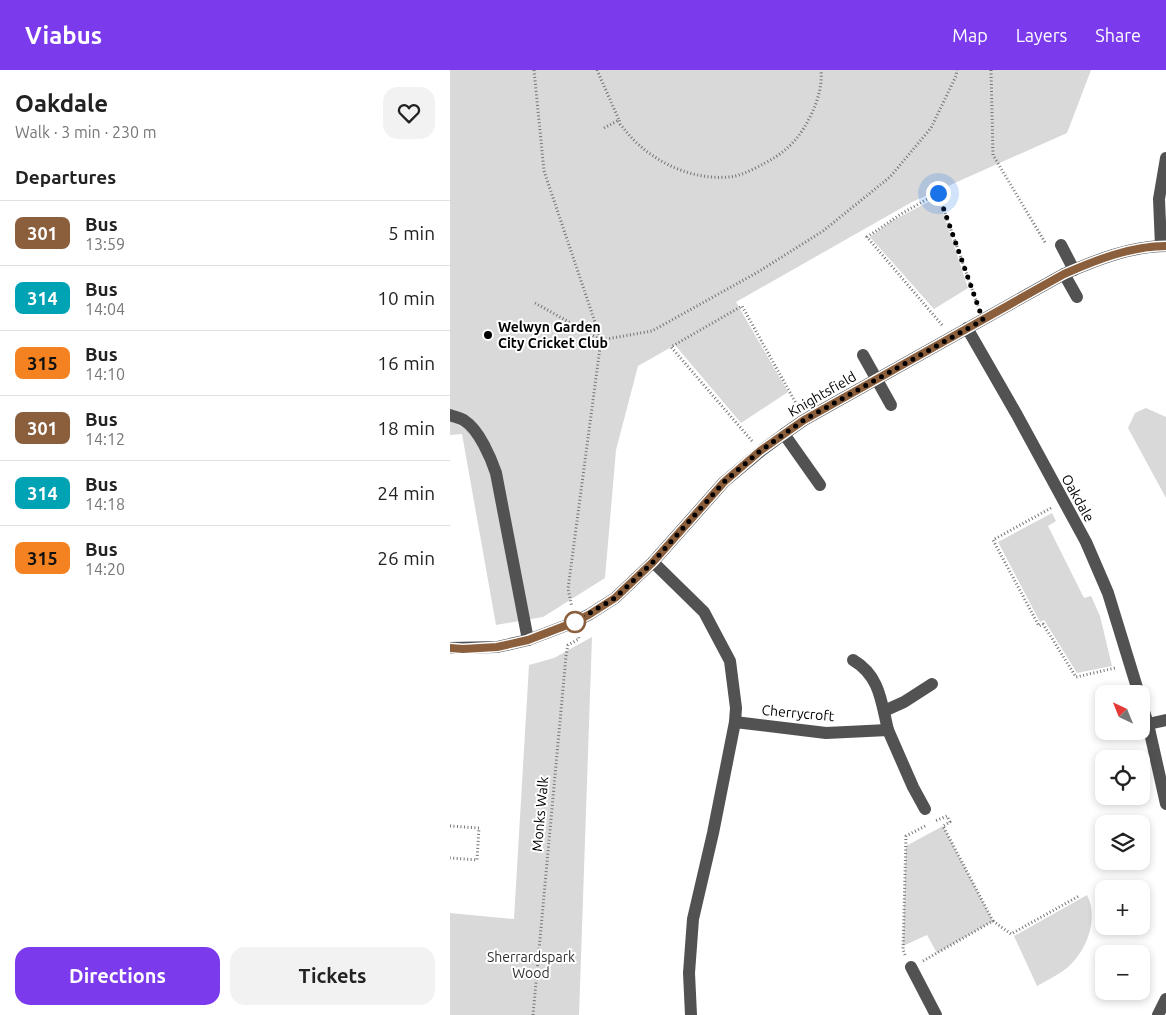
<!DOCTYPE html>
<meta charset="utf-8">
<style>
:root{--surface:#fff;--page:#f2f2f2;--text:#222;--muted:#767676;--line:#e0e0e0;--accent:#7c3aed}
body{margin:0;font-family:Ubuntu,sans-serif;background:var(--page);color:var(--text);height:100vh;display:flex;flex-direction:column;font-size:19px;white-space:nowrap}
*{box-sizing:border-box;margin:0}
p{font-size:16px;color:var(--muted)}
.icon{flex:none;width:28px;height:28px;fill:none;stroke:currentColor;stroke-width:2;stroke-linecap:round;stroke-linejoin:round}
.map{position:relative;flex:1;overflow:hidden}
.details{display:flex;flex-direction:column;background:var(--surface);width:450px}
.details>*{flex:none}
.badge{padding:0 10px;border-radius:8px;font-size:18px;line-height:32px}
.needle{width:32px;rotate:317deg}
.buttons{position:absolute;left:645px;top:615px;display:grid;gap:10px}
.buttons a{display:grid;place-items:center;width:55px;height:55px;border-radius:10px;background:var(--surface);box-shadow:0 2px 8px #0003;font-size:25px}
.you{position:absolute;width:25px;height:25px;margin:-12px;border:4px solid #fff;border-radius:50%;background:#1a73e8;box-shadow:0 0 0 8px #1a73e833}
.map>.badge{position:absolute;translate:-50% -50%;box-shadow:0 0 0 2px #fff}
h2{padding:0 15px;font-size:19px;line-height:45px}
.round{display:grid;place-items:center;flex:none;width:52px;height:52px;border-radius:15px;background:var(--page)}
.summary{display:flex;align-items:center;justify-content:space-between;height:85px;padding:0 15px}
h1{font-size:24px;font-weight:700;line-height:38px}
.cta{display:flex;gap:10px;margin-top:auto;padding:10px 15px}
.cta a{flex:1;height:58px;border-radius:15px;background:var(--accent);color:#fff;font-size:20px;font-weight:700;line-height:58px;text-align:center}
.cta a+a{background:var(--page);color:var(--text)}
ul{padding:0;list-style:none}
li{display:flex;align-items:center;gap:15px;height:65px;padding:0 15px;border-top:1px solid var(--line)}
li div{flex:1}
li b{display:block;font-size:19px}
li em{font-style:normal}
li .badge{min-width:55px;font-weight:700;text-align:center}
header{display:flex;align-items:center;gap:30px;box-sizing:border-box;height:70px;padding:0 25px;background:var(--accent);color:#fff}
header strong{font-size:24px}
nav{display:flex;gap:28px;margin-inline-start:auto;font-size:18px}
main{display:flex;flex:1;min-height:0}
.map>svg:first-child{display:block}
</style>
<header>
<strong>Viabus</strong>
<nav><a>Map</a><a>Layers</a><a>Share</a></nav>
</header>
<main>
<section class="details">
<div class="summary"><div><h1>Oakdale</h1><p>Walk · 3 min · 230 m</p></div><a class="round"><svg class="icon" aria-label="heart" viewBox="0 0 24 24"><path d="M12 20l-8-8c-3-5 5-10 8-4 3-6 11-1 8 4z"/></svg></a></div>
<h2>Departures</h2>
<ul>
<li><span class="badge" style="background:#8b5e3c;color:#fff">301</span><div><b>Bus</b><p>13:59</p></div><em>5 min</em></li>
<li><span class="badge" style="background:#00a3b4;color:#fff">314</span><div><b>Bus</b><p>14:04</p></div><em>10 min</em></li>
<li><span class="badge" style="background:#f58220;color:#111">315</span><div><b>Bus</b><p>14:10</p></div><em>16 min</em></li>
<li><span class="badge" style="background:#8b5e3c;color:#fff">301</span><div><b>Bus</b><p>14:12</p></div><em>18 min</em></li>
<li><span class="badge" style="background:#00a3b4;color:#fff">314</span><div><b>Bus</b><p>14:18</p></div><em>24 min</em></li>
<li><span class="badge" style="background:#f58220;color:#111">315</span><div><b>Bus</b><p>14:20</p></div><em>26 min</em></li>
</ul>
<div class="cta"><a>Directions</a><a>Tickets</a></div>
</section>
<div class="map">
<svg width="716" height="945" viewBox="0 0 716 945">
<rect width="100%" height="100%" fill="#fff"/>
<g fill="#d9d9d9">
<polygon points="0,0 641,0 617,63 462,132 286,232 338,322 291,353 225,275 188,296 166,380 155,508 93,547 46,555 12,364 0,365"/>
<polygon points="488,127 518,218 484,239 420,167 440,152"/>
<polygon points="696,338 716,347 716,428 678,358 685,343"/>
<polygon points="602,443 606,451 598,456 634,528 641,526 650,546 662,596 627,603 594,550 590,552 548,472"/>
<polygon points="142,567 129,945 0,945 0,843 64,849 79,595 104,588"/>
<polygon points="493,756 543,851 487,883 477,865 453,876 456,776"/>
<path d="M637,825C649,848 637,881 617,898C608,905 597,910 587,916L564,866Z"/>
</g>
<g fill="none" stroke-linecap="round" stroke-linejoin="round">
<g stroke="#747474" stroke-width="3" stroke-dasharray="1 2.5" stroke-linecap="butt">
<polyline points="84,0 94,101 151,270 118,519 122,537"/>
<polyline points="147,0 169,50"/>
<polyline points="541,0 543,85 596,174"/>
<path d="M154,58L169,50L170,54C176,61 181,68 188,74C212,96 246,110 279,107C291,106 304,99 315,93C332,84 343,75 354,58C364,41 373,20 371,0"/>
<polyline points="85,233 151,270 202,261 308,202 373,161 440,107 481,58 506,6 507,0"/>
<polyline points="492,255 417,167 451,144 488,123 528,236"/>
<polyline points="302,371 221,277 292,236 348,337"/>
<polyline points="601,438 543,470 589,556 593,554 626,607 665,598"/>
<polyline points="0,756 29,758 27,790 0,788"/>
<polyline points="543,851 561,864 629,826"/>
<polyline points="455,885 453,880 456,766 477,755"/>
<polyline points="473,891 543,851 493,756 500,752 497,746 485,751"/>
<polyline points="83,945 116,586 118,575 129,569 128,565"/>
</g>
<g stroke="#525252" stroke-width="12">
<polyline points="611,175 624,200"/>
<polyline points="711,176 709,129 716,88"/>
<polyline points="614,204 627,227"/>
<polyline points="517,258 567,345 636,472 658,523 689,624"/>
<polyline points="413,285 441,335"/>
<path d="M0,345C5,347 11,348 15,351C29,360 41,388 46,403L78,570"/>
<polyline points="334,364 370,415"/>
<polyline points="203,492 254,542 280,591 286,638 285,652 263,763 243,849 239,903 241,945"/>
<path d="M0,578L47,577L78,570L125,552L140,544L165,528L203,492L274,412L311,381L334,364L354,350L614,204C646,190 681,176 716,176"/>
<path d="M403,590C430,606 431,631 438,660"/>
<polyline points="691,632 698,654 716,734"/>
<polyline points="434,641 454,632 482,614"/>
<polyline points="285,652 376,663 438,660 463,717 475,739"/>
<polyline points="698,654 716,650"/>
<polyline points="461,897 486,945"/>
<polyline points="708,945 716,929"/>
</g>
</g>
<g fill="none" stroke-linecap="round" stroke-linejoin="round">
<defs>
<path id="line" d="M0,578L13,579L47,577L78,570L125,552L140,544L165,528L203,492L274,412L310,381L334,364L354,350L614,204C646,190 681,176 716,176"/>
</defs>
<use href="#line" stroke="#fff" stroke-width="11"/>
<use href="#line" stroke="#8b5e3c" stroke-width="8"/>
<polyline stroke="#000" stroke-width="5" stroke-dasharray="0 9" points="125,552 165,528 203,492 274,412 310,381 354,350 533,250 488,123"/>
</g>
<circle fill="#000" stroke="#fff" stroke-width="2" cx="38" cy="265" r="5"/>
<circle fill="#fff" stroke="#8b5e3c" stroke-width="2.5" cx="125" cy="552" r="10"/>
<g text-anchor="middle" stroke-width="4" stroke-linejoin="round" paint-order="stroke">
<g font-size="14" font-weight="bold" fill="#000" stroke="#fff" text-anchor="start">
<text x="48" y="262">Welwyn Garden<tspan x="48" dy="16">City Cricket Club</tspan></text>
</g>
<g font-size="14" fill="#000" stroke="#fff">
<text transform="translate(372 324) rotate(-30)" y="5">Knightsfield</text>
<text transform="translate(628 428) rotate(61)" y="5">Oakdale</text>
<text transform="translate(348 643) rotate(5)" y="5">Cherrycroft</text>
<text transform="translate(90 744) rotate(-85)" y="5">Monks Walk</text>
</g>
<g font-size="14" fill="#303030" stroke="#fff">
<text x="81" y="892">Sherrardspark<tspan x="81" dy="16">Wood</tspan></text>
</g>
</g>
</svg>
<div class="buttons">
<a><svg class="needle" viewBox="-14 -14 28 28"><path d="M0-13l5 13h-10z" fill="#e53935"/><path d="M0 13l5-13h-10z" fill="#767676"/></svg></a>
<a><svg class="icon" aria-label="locate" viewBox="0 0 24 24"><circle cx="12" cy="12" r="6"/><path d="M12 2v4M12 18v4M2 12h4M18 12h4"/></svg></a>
<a><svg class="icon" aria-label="layers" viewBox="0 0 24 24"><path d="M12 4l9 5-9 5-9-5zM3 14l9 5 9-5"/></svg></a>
<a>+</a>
<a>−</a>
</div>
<div class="you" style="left:488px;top:123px"></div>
</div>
</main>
